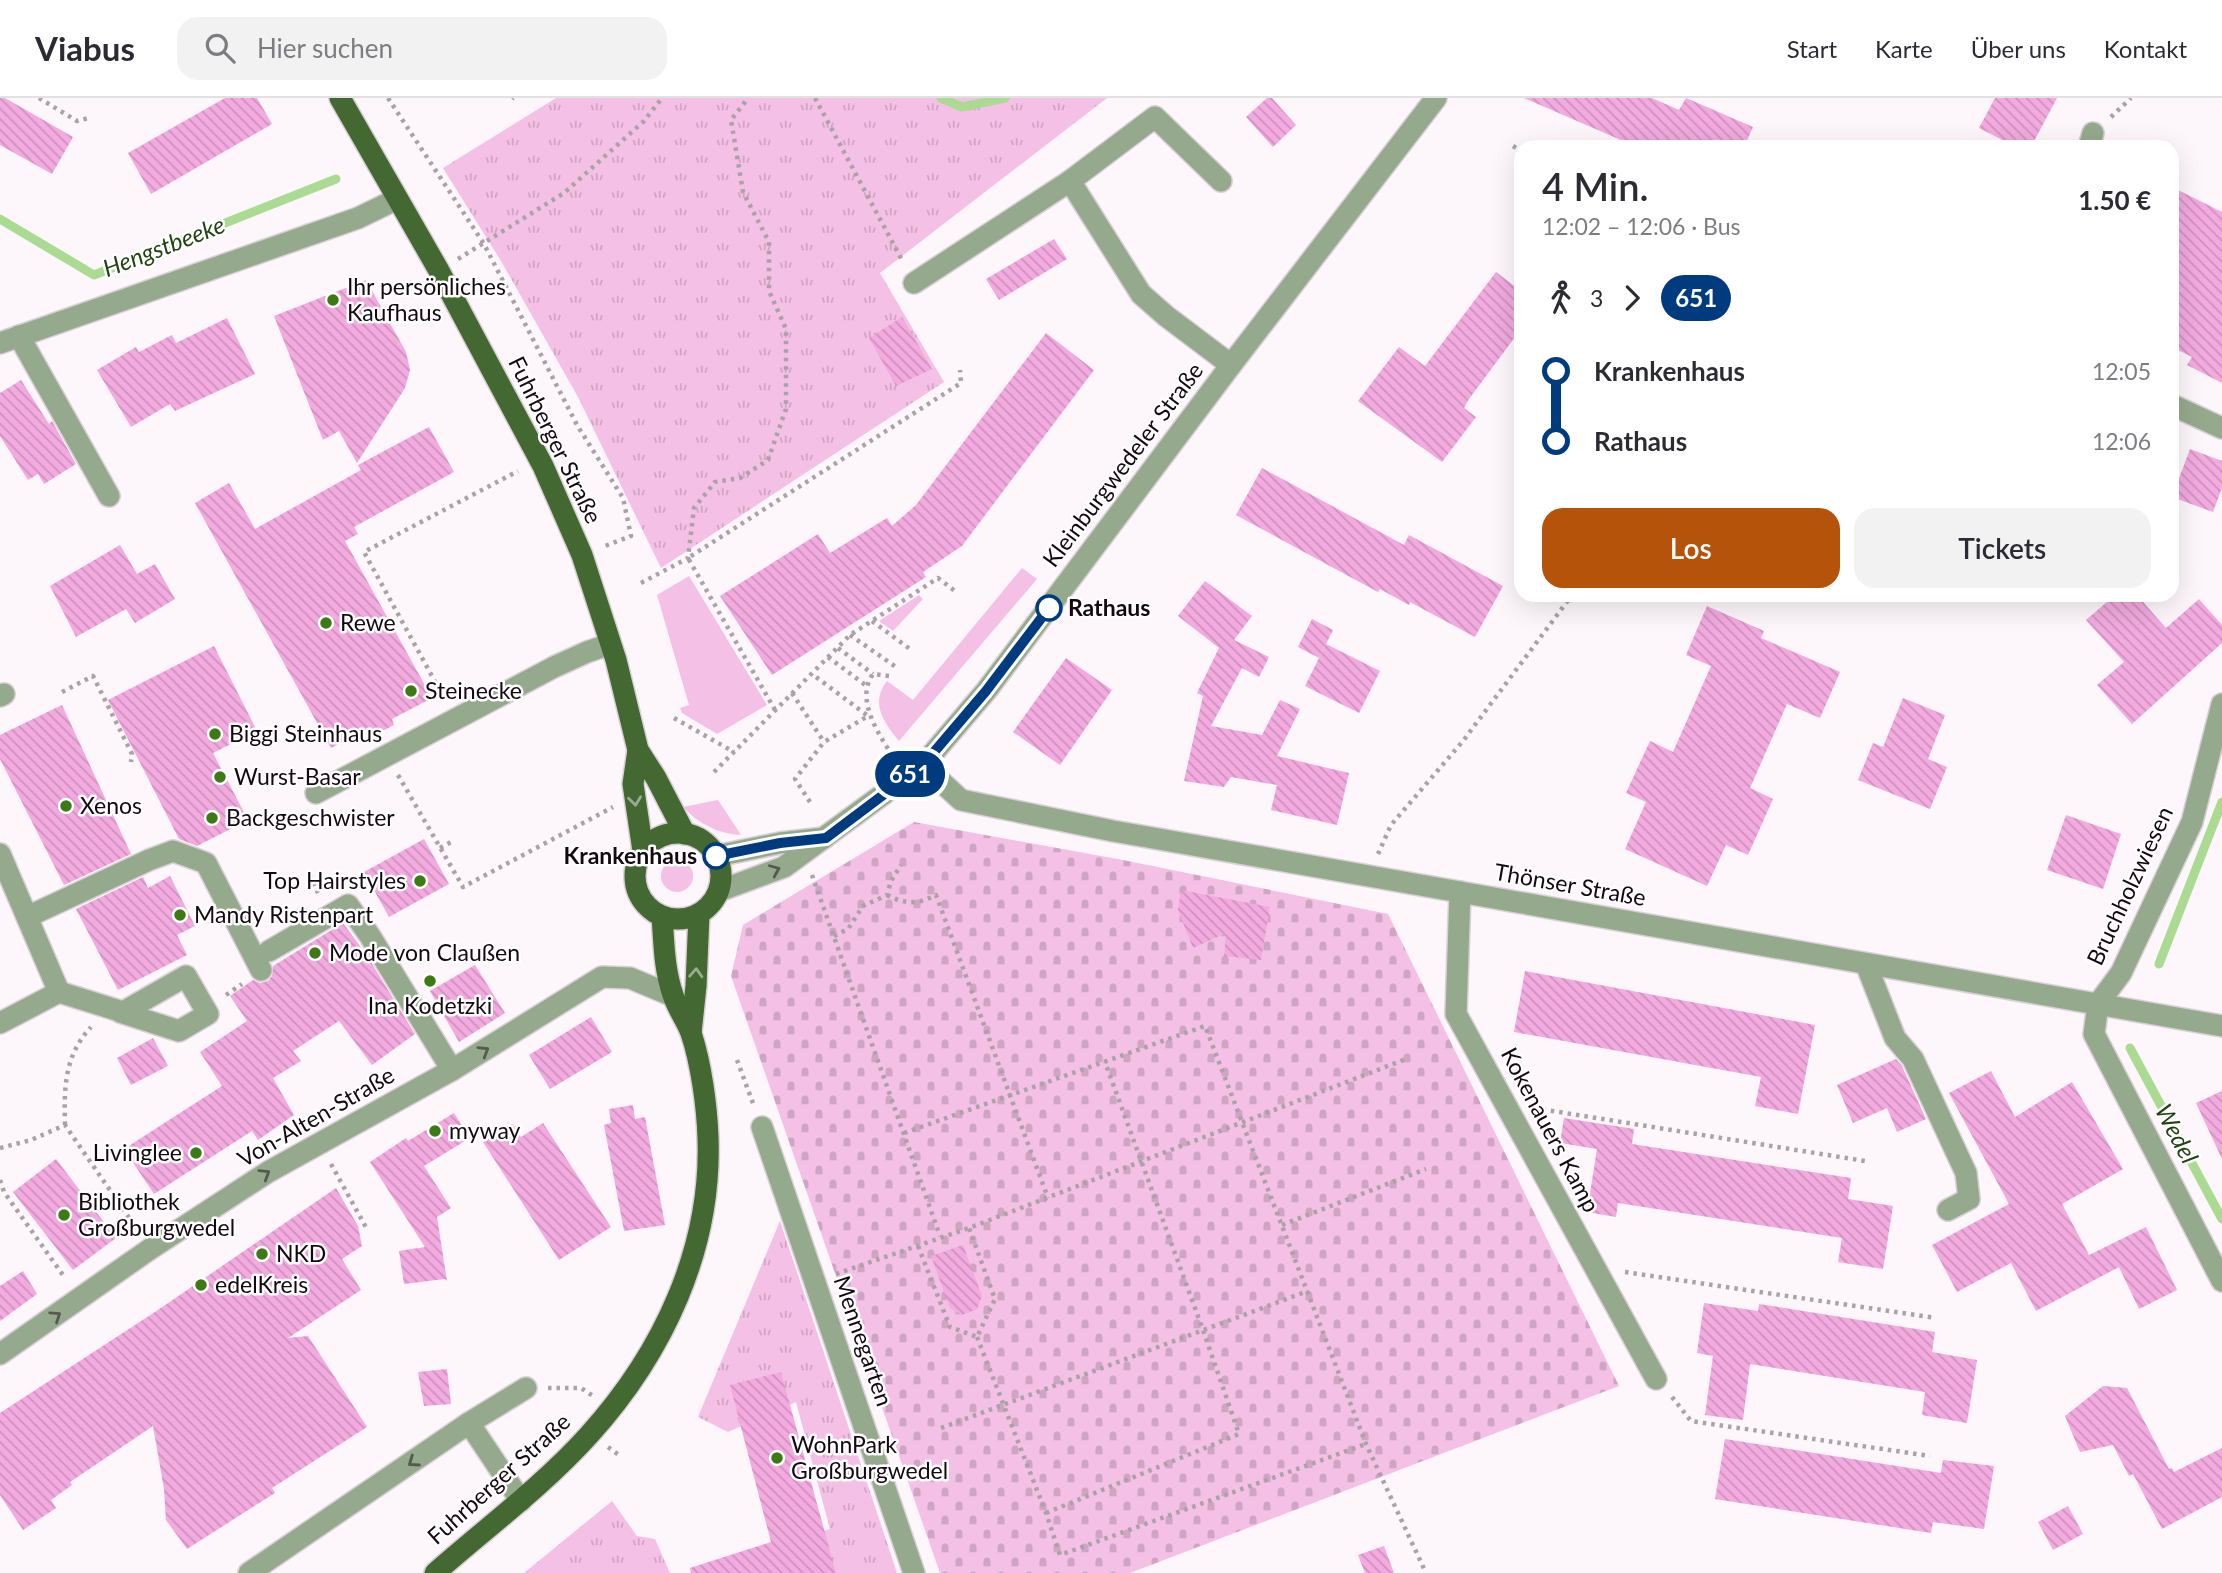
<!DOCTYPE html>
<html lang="de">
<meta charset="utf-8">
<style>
:root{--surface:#fff;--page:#f2f2f3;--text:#2b2b33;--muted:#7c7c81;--line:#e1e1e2;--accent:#b45309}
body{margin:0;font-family:Lato,sans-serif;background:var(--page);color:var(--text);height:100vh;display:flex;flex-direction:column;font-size:26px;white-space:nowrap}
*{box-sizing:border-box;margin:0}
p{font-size:23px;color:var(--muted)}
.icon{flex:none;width:38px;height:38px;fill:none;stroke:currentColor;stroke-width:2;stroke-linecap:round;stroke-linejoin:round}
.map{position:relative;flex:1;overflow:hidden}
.details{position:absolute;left:1514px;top:42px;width:665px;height:462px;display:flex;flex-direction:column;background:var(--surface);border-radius:21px;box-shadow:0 7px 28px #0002}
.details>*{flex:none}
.badge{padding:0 14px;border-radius:23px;font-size:24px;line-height:46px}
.map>.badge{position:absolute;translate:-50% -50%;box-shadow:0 0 0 4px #fff}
.legs{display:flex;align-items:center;gap:10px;height:77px;padding:0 28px;font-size:23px}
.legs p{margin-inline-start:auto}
.summary{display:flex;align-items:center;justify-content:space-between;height:119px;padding:0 28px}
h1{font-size:38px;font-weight:600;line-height:52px}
.action{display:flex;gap:14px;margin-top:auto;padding:14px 28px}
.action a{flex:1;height:80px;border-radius:21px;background:var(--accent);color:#fff;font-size:28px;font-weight:600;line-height:80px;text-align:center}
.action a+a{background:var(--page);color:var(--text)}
ul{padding:0 28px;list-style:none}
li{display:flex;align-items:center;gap:24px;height:70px;font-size:26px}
li i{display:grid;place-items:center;width:10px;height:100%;margin:0 9px;background:currentColor}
li i::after{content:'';width:18px;height:18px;margin:-9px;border:5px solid;border-radius:50%;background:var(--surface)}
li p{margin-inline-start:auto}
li:first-child i{background:linear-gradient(#0000 50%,currentColor 0)}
li:last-child i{background:linear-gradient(currentColor 50%,#0000 0)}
header{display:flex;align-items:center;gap:42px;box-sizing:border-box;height:98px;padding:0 35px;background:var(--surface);border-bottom:2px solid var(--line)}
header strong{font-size:33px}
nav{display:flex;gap:38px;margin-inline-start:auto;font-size:24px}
.search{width:490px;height:63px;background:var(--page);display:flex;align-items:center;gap:18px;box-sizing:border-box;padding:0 24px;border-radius:21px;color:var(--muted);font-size:26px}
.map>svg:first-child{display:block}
</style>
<header>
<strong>Viabus</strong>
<div class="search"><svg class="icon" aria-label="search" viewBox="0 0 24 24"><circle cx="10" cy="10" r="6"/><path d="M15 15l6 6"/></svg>Hier suchen</div>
<nav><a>Start</a><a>Karte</a><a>Über uns</a><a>Kontakt</a></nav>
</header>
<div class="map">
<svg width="2222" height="1475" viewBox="0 0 2222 1475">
<defs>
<pattern id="cemetery-stones" width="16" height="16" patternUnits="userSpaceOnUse" patternTransform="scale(1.75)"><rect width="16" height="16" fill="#f4c0e5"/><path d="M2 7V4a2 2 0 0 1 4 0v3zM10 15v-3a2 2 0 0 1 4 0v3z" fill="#d0a4c3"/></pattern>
<pattern id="park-tufts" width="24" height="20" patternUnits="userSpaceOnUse" patternTransform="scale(1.75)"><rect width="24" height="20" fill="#f4c0e5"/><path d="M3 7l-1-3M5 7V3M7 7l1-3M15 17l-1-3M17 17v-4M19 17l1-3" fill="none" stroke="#d0a4c3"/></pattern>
<pattern id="building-back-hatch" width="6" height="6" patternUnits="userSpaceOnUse" patternTransform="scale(1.75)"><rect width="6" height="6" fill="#f2aadf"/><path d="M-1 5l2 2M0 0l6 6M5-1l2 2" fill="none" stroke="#cf91be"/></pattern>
</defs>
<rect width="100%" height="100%" fill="#fdf6fb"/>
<g fill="#f4c0e5">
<path d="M1022,470L1037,481L899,643C883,623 870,605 887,583L913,602Z"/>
<polygon points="689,478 767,607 717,636 682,615 680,610 689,607 657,497"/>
<polygon points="919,497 923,501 893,533 879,523"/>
<path d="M718,702L741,737C718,736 699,726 683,709Z"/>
<circle cx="677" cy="778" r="16"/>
</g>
<polygon fill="url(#cemetery-stones)" points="914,724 1123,762 1388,816 1619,1288 1130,1475 940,1475 731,878 743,827"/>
<g fill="url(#park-tufts)">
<polygon points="556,0 1107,0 880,175 944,284 661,470 578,299 501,163 443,70"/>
<polygon points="780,1123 897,1475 693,1475 830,1431 796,1304 728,1334 698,1319"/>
<polygon points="612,1403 637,1438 655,1441 670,1475 524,1475"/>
</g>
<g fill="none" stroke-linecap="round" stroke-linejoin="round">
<g stroke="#abdb93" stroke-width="9">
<polyline points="941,0 962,9 1005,0"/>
<polyline points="0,121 94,177 336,81"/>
<polyline points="2159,866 2222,704"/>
<polyline points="2130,950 2222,1121"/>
</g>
</g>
<g fill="url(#building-back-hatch)">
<polygon points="0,0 5,0 73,39 52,76 0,47"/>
<polygon points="225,0 257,0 272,26 151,96 128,55"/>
<polygon points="1267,0 1272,0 1296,27 1273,49 1246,19"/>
<polygon points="1524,0 1652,0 1679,12 1686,0 1753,29 1744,49 1637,49"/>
<polygon points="1995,0 2057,0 2031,49 2016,49 1979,30"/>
<polygon points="2172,89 2222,114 2222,285 2187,267 2192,259 2172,249"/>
<polygon points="1054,141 1067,161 999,202 986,181"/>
<polygon points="1496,174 1521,193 1521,231 1469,301 1464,310 1476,319 1442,364 1358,303 1399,249 1425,268"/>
<polygon points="366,182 406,254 410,272 405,290 357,365 339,333 323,342 274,218"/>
<polygon points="902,219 932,271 896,288 869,240"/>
<polygon points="227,220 255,276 175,313 170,306 131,329 97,272 136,249 139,254 172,237 176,245"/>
<polygon points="1046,235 1094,272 962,448 923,474 926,479 772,577 720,498 818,436 830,455 887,420 892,428 916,407"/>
<polygon points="21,282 49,326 52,323 76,366 44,386 38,376 28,382 0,338 0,295"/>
<polygon points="429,329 454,374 354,429 358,436 345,443 432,600 392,621 394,627 371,639 367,631 331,650 195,405 229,385 255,431 361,372 358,367"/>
<polygon points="2190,351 2222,363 2222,390 2213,414 2172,399"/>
<polygon points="1262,370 1404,447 1409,437 1503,488 1475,539 1410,504 1409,507 1380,491 1378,494 1236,417"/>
<polygon points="120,447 137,476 155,466 175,501 135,525 126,511 76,539 50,488"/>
<polygon points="1205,483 1252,518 1234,542 1269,559 1259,579 1242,570 1211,628 1262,637 1280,602 1300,611 1277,658 1349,675 1337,727 1271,712 1277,687 1231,679 1224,689 1184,683 1203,598 1197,595 1219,550 1178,518"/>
<polygon points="2115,497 2137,497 2166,530 2199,501 2222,527 2222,545 2132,626 2097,587 2124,564 2086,522"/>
<polygon points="1707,508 1764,533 1761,540 1840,574 1820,620 1787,606 1750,690 1773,701 1748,757 1726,747 1707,788 1625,751 1646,704 1626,695 1650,643 1673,654 1711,568 1686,557"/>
<polygon points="1312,521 1333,532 1319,560 1298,549"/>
<polygon points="1326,546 1380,573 1359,615 1305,588"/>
<polygon points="214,548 257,633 213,655 248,722 197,748 179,741 108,602"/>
<polygon points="1066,560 1112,592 1060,667 1013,634"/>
<polygon points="1903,600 1945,617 1928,661 1947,669 1930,711 1858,682 1873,645 1883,649"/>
<polygon points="62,607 131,756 64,787 0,661 0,637"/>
<polygon points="2066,717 2121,736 2103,791 2047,772"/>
<polygon points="424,741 449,786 389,819 364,774"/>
<polygon points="170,778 195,828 177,837 187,857 118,892 76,811 143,779 148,790"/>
<polygon points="1181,792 1270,809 1261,862 1224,858 1226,835 1193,850 1178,812"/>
<polygon points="343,825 366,856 415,936 372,967 339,923 293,953 301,963 273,980 294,1017 258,1042 252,1033 154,1096 124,1051 222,988 200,954 247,923 230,898 253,882 260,885 268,883 272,878 273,868"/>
<polygon points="475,867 505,915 459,944 430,893"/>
<polygon points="1525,873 1815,927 1798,1016 1755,1008 1761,979 1514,934"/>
<polygon points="591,919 612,954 550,991 529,957"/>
<polygon points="153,940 168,968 131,987 117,960"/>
<polygon points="1896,961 1902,968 1926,1021 1897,1034 1887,1010 1853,1025 1837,987"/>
<polygon points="1991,973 2015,1019 2072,984 2123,1071 2062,1106 2089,1157 2146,1129 2177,1192 2139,1211 2119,1169 2036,1213 2011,1165 1957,1194 1932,1147 2009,1106 1949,995"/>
<polygon points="2222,993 2222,1061 2196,1005"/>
<polygon points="633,1007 635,1021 645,1019 665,1127 624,1133 604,1027 611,1025 609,1011"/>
<polygon points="454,1015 470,1040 424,1068 451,1110 437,1119 447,1183 445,1181 404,1186 399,1153 425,1149 370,1064 406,1040 408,1043"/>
<polygon points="1564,1020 1634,1031 1632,1046 1851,1080 1848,1101 1893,1108 1883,1171 1838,1164 1842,1140 1618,1105 1616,1119 1587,1114 1597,1051 1560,1045"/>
<polygon points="543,1025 611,1129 559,1162 483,1044 512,1026 521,1039"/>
<polygon points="56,1061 116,1140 73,1172 13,1094"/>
<polygon points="336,1090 358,1128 362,1148 342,1161 361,1192 288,1240 308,1238 367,1329 272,1390 275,1395 187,1451 166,1422 164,1391 153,1328 70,1384 72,1387 51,1402 56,1410 23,1432 0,1397 0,1315 158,1212"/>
<polygon points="963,1147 982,1198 977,1211 962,1217 950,1210 931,1158"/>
<polygon points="23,1173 37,1196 0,1223 0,1188"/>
<polygon points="1704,1205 1758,1213 1759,1206 1935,1234 1932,1254 1977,1262 1967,1325 1922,1317 1925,1294 1750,1266 1743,1322 1705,1317 1713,1258 1697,1255"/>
<polygon points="447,1271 451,1306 424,1308 418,1274"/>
<polygon points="781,1274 836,1475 691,1475 690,1470 771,1444 730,1287"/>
<polygon points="2103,1288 2127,1290 2169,1371 2172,1370 2174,1374 2222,1350 2222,1399 2162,1431 2133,1376 2129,1378 2113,1347 2080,1354 2065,1318"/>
<polygon points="1725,1341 1941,1375 1943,1362 1994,1368 1984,1431 1933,1424 1931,1435 1715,1401"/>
<polygon points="2068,1408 2083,1436 2053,1452 2038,1424"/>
<polygon points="1384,1448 1394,1475 1365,1475 1358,1457"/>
</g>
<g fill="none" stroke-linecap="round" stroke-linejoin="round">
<defs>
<g id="minor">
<polyline points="2089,49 2093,35"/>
<polyline points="1070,83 1155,19 1221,83"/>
<polyline points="914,185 1070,83 1141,196 1166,218 1231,267"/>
<polyline points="19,238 109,398"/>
<polyline points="0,245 358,120 397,101"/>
<polyline points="2172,307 2222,330"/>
<polyline points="0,598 4,596"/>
<polyline points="2222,606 2192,724 2121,875 2098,906 2094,936 2222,1183"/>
<polyline points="923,667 961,702 1113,733 2222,928"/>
<polyline points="316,695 554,569 587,554 610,546"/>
<polyline points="0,756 59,894 0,925"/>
<polyline points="716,758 780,745 824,740"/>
<polyline points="719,793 784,769 923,667 986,593 1231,267 1436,0"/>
<polyline points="1460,794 1456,916 1656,1281"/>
<polyline points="27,819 149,762 173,753 206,765 261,872"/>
<polyline points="269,853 348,807 370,838 452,972"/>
<polyline points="1866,866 1895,940 1913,961 1966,1075 1969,1101 1948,1112"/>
<polyline points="59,894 123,914 186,878 208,916 179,933 120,914"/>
<polyline points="762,1029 914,1475"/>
<polyline points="0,1256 150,1151 268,1074 452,972 602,879 630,880 673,898"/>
<polyline points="469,1325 521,1403"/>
<polyline points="249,1475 469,1325 526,1290"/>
</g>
<g id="major">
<polyline points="340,0 438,171 543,368 582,457 616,562 638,652 656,680 685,736"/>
<polyline points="638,652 633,686 643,753"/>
<circle cx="678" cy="778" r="43"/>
<polyline points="691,935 696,888 699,816"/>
<path d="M435,1475C486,1430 543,1388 589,1337C663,1255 712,1151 708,1040C707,1008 701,965 691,935C686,922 677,910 673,897C664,871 664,845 662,818"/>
</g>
</defs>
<use href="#minor" stroke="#d8d0d6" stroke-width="24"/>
<use href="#major" stroke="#d8d0d6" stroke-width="24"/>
<g stroke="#aba2a8" stroke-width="4.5" stroke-dasharray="3.5 5" stroke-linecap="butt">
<polyline points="39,0 77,23 89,20"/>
<polyline points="388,0 484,146 577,327 623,400 631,438 605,448"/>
<polyline points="815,0 902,162"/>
<polyline points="512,1 513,0"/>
<polyline points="2111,19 2131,0"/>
<polyline points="1513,48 1521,53"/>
<polyline points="458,161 564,95 644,23 662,0"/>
<polyline points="641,485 688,460 694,410 715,384 740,380 768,362 786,311 786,231 769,193 769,144 743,94 731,22 748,0"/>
<polyline points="872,523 910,551"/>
<polyline points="850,537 896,569"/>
<polyline points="838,550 873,576"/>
<polyline points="828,559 868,589"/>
<path d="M889,578L873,576C855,601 878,635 892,657"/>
<polyline points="62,594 93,578 132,656 131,664"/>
<polyline points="792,595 824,644"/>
<polyline points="444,600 364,454 518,373"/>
<polyline points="775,612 688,460 961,285 960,272"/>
<polyline points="674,620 734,654"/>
<polyline points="714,674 850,537 938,480 955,493"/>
<polyline points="398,677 463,789 613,709"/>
<polyline points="810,704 795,681 824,644 868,618 812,576"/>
<polyline points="440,750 451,744"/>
<polyline points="1378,756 1391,727 1463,643 1572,497"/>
<polyline points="310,777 318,795"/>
<polyline points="812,777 940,1138"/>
<path d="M887,797C906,807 918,806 936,797L1048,1100"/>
<polyline points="834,838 848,831 863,808 887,797 891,783 901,767"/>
<polyline points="226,897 242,886"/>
<polyline points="737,962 754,1008"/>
<polyline points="1534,1010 1865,1063"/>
<path d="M65,1027C64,990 64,958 91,929"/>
<polyline points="904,1035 1205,928 1366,1346 1426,1475"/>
<polyline points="0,1050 31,1042 65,1027 136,1130"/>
<polyline points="331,1066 368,1133"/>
<polyline points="0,1082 4,1094 65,1180"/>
<polyline points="1282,1127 1426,1071"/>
<polyline points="918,1148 950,1229 977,1239 995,1201 969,1130"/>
<polyline points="1625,1174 1936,1220"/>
<polyline points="836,1176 969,1130 1406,961"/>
<polyline points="977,1239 1046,1415 1060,1457 1366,1346"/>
<polyline points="548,1290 581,1290 593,1298"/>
<polyline points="1672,1299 1691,1323 1930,1358"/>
<polyline points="941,1330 1308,1193"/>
<polyline points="608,1349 619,1357"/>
<polyline points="1046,1415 1239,1336 1203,1232 1105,964"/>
</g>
<use href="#minor" stroke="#95aa8c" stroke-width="21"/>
<use href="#major" stroke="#446831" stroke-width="21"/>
</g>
<defs><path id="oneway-chevron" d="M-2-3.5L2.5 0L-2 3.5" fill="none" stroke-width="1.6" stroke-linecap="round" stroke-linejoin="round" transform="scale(1.75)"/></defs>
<g stroke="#98ac8e">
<use href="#oneway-chevron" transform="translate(635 703) rotate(83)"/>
<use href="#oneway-chevron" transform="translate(696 875) rotate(-87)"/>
</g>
<g stroke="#545a4e">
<use href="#oneway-chevron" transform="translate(775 772) rotate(-23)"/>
<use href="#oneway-chevron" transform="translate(484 953) rotate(-31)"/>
<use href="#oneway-chevron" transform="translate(265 1076) rotate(-32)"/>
<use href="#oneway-chevron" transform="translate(56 1218) rotate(-34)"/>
<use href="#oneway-chevron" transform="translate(413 1364) rotate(145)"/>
</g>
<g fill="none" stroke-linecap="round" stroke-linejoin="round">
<defs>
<polyline id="line-1" points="716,758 780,745 826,740 923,667 986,593 1049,510"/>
</defs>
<use href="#line-1" stroke="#fff" stroke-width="16"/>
<use href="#line-1" stroke="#003b80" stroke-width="10"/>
</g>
<g fill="#3e7a13" stroke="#fff" stroke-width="2.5">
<circle cx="333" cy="202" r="7"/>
<circle cx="326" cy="525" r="7"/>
<circle cx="411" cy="593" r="7"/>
<circle cx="215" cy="636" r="7"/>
<circle cx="220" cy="679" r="7"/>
<circle cx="66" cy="708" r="7"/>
<circle cx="212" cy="720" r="7"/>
<circle cx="420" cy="783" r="7"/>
<circle cx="180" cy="817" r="7"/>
<circle cx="315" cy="855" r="7"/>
<circle cx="430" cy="883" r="7"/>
<circle cx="435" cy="1033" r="7"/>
<circle cx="196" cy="1055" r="7"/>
<circle cx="64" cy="1117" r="7"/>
<circle cx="262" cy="1156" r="7"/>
<circle cx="201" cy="1187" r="7"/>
<circle cx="777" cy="1360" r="7"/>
</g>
<g fill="#fff" stroke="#003b80" stroke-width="3.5">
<circle cx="1049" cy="510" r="12"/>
<circle cx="716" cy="758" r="12"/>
</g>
<g text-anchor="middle" stroke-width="5" stroke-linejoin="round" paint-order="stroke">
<g font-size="23" fill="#140911" stroke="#fff" text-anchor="start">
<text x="347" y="197">Ihr persönliches<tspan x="347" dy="26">Kaufhaus</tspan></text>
<text x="340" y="533">Rewe</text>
<text x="425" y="601">Steinecke</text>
<text x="229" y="644">Biggi Steinhaus</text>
<text x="234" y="687">Wurst-Basar</text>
<text x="80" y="716">Xenos</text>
<text x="226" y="728">Backgeschwister</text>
<text x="406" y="791" text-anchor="end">Top Hairstyles</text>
<text x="194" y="825">Mandy Ristenpart</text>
<text x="329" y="863">Mode von Claußen</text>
<text x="430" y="916" text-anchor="middle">Ina Kodetzki</text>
<text x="449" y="1041">myway</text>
<text x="182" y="1063" text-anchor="end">Livinglee</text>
<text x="78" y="1112">Bibliothek<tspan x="78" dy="26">Großburgwedel</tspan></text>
<text x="276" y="1164">NKD</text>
<text x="215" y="1195">edelKreis</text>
<text x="791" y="1355">WohnPark<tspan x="791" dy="26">Großburgwedel</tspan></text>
</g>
<g font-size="23" fill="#140911" stroke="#fff">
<text transform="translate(555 342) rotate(64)" y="8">Fuhrberger Straße</text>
<text transform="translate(1123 367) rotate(-53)" y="8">Kleinburgwedeler Straße</text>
<text transform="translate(1570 787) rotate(10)" y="8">Thönser Straße</text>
<text transform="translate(2130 788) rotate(-65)" y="8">Bruchholzwiesen</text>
<text transform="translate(316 1019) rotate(-30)" y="8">Von-Alten-Straße</text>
<text transform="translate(1550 1032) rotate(62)" y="8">Kokenauers Kamp</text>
<text transform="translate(863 1243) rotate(71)" y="8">Mennegarten</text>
<text transform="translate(499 1381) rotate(-42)" y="8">Fuhrberger Straße</text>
</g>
<g font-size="23" font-weight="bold" fill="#140911" stroke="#fff" text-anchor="start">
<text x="1068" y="518">Rathaus</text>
<text x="697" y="766" text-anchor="end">Krankenhaus</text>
</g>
<g font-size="24" font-style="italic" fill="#234211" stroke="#fff">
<text transform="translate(164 149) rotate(-21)" y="8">Hengstbeeke</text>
<text transform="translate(2176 1036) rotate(62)" y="8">Wedel</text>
</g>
</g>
</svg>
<b class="badge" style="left:910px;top:676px;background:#003b80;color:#fff">651</b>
<section class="details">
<div class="summary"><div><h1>4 Min.</h1><p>12:02 – 12:06 · Bus</p></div><b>1.50 €</b></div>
<div class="legs"><svg class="icon" aria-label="walk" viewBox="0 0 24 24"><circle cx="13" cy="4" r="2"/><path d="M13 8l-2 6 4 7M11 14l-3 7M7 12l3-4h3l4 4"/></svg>3<svg class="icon" aria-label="forward" viewBox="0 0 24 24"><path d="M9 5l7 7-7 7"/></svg><b class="badge" style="background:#003b80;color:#fff">651</b></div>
<ul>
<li><i style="color:#003b80"></i><b>Krankenhaus</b><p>12:05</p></li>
<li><i style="color:#003b80"></i><b>Rathaus</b><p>12:06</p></li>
</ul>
<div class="action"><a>Los</a><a>Tickets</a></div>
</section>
</div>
